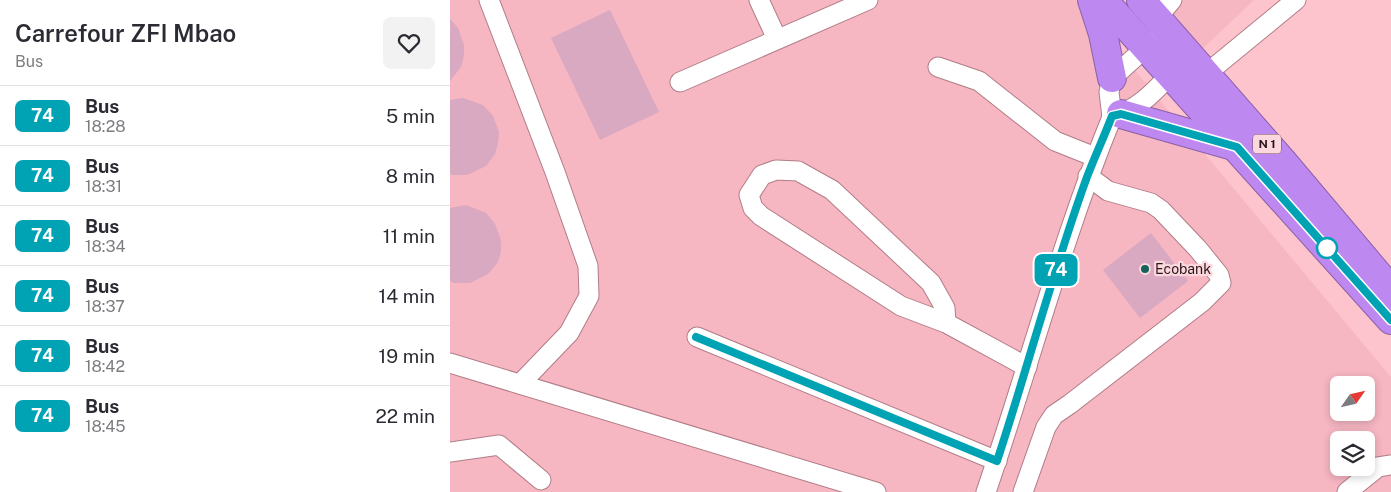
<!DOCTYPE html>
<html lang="fr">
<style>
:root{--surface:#fff;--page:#f2f2f3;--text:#2b2b33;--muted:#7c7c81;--line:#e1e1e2}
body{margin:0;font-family:"Public Sans",sans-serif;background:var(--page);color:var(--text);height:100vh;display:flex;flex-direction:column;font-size:19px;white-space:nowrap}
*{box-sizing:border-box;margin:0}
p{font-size:16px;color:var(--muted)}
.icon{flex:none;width:28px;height:28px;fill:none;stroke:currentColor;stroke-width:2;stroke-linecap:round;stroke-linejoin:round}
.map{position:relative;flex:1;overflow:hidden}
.panel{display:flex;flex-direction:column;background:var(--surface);width:450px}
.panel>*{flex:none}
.badge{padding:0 10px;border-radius:8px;font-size:18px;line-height:32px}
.needle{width:32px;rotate:56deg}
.fabs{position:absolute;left:880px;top:376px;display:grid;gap:10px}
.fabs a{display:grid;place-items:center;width:45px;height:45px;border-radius:8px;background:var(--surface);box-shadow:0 2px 8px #0003;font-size:25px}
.map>.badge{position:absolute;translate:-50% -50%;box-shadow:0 0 0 2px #fff}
.round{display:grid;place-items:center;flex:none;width:52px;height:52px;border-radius:8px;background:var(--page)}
.summary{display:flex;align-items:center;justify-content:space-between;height:85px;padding:0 15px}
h1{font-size:24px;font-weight:600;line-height:38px}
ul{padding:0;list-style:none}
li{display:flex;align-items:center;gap:15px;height:60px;padding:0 15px;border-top:1px solid var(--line)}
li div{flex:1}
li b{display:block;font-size:19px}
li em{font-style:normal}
li .badge{min-width:55px;font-weight:700;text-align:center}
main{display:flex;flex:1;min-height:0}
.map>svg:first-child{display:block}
</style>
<main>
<section class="panel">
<div class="summary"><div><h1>Carrefour ZFI Mbao</h1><p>Bus</p></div><a class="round"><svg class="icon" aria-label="heart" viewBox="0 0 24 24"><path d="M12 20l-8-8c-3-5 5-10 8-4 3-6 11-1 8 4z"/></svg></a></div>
<ul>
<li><span class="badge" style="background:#00a3b4;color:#fff">74</span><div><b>Bus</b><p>18:28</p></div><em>5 min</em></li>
<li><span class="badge" style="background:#00a3b4;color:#fff">74</span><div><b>Bus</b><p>18:31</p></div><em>8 min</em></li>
<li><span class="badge" style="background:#00a3b4;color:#fff">74</span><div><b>Bus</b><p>18:34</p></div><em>11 min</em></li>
<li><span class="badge" style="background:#00a3b4;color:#fff">74</span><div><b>Bus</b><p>18:37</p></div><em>14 min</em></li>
<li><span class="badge" style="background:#00a3b4;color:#fff">74</span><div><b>Bus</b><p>18:42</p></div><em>19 min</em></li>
<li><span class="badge" style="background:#00a3b4;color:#fff">74</span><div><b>Bus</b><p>18:45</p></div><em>22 min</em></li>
</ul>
</section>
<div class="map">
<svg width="941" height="492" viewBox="0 0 941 492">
<rect width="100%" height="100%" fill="#fdc4ce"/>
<g fill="#f6b6c2" fill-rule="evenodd">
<path d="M0,0H626L941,377V492H0ZM889,385H916V412H889ZM889,440H916V468H889Z"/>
<polygon points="702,0 804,0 748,53"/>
</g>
<g fill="#d9a8c1">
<polygon points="160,10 209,112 150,140 101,38"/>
<polygon points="0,19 8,28 14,45 14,56 11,67 0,81"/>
<polygon points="13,98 33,105 43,116 49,132 48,143 45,154 36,166 17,175 2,175 0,174 0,100"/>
<polygon points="16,205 36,213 45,224 51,240 51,251 48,262 38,274 20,283 4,283 0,281 0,208"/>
<polygon points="701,233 738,281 690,318 653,270"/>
</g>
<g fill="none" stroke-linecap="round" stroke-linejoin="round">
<defs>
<g id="minor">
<polyline points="39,0 105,172 138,266 139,296 119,333 70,384"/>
<polyline points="309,0 327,39"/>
<polyline points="707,18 722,0"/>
<path d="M704,40L662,78L659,92L662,117C690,110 709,86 728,67"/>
<polyline points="488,67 529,81 605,141 645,157"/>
<polyline points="756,74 846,0"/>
<polyline points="230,82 418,0"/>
<polyline points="496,323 495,308 481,283 382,190 348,171 326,170 312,175 299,195 303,208 311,216 451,306 496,323 577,367"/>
<polyline points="247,337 547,461"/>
<polyline points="0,363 426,492"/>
<polyline points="0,452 49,445 91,480"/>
<path d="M536,492C579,367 612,239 662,117"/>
<polyline points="573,492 596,427 604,415 620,404 752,302 771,283 769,275 748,249 711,210 701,203 658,191 638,176"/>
<polyline points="897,492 928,467 941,465"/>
</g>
<g id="highway">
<polyline points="642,0 653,34 662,78"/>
<polyline points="653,0 941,320"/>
<polyline points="691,0 833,162 941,290"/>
<polyline points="671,114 787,147"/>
</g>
</defs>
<use href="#minor" stroke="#b17d87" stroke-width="21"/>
<use href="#highway" stroke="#8b60a6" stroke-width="30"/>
<use href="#minor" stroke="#fff" stroke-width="19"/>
<use href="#highway" stroke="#be88f1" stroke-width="28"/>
</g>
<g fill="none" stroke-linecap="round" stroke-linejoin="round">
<defs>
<path id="line" d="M246,337L547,461C578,367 603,270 637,177C645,156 654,137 662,116L671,114L787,147L941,320"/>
</defs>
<use href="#line" stroke="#fff" stroke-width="11"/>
<use href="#line" stroke="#00a3b4" stroke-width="8"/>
</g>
<circle fill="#fff" stroke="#00a3b4" stroke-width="2.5" cx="877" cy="248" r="10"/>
<circle fill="#15625c" stroke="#fcd8de" stroke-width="2" cx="695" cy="269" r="5"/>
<g text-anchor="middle" stroke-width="4.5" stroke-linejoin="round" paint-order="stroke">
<rect fill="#fcd8de" stroke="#6a5156" stroke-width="1" x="803" y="134.5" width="28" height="19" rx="4"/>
<g font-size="12" font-weight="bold" fill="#2b171b">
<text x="817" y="148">N 1</text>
</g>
<g font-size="14" fill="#2b171b" stroke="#fcd8de" text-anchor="start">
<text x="705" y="274">Ecobank</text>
</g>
</g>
</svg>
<div class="fabs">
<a><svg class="needle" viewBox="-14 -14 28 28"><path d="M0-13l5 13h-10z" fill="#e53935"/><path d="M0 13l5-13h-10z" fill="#7c7c81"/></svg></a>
<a><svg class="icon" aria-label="layers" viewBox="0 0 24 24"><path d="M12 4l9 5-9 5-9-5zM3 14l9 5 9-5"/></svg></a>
</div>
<b class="badge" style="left:606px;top:270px;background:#00a3b4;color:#fff">74</b>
</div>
</main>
